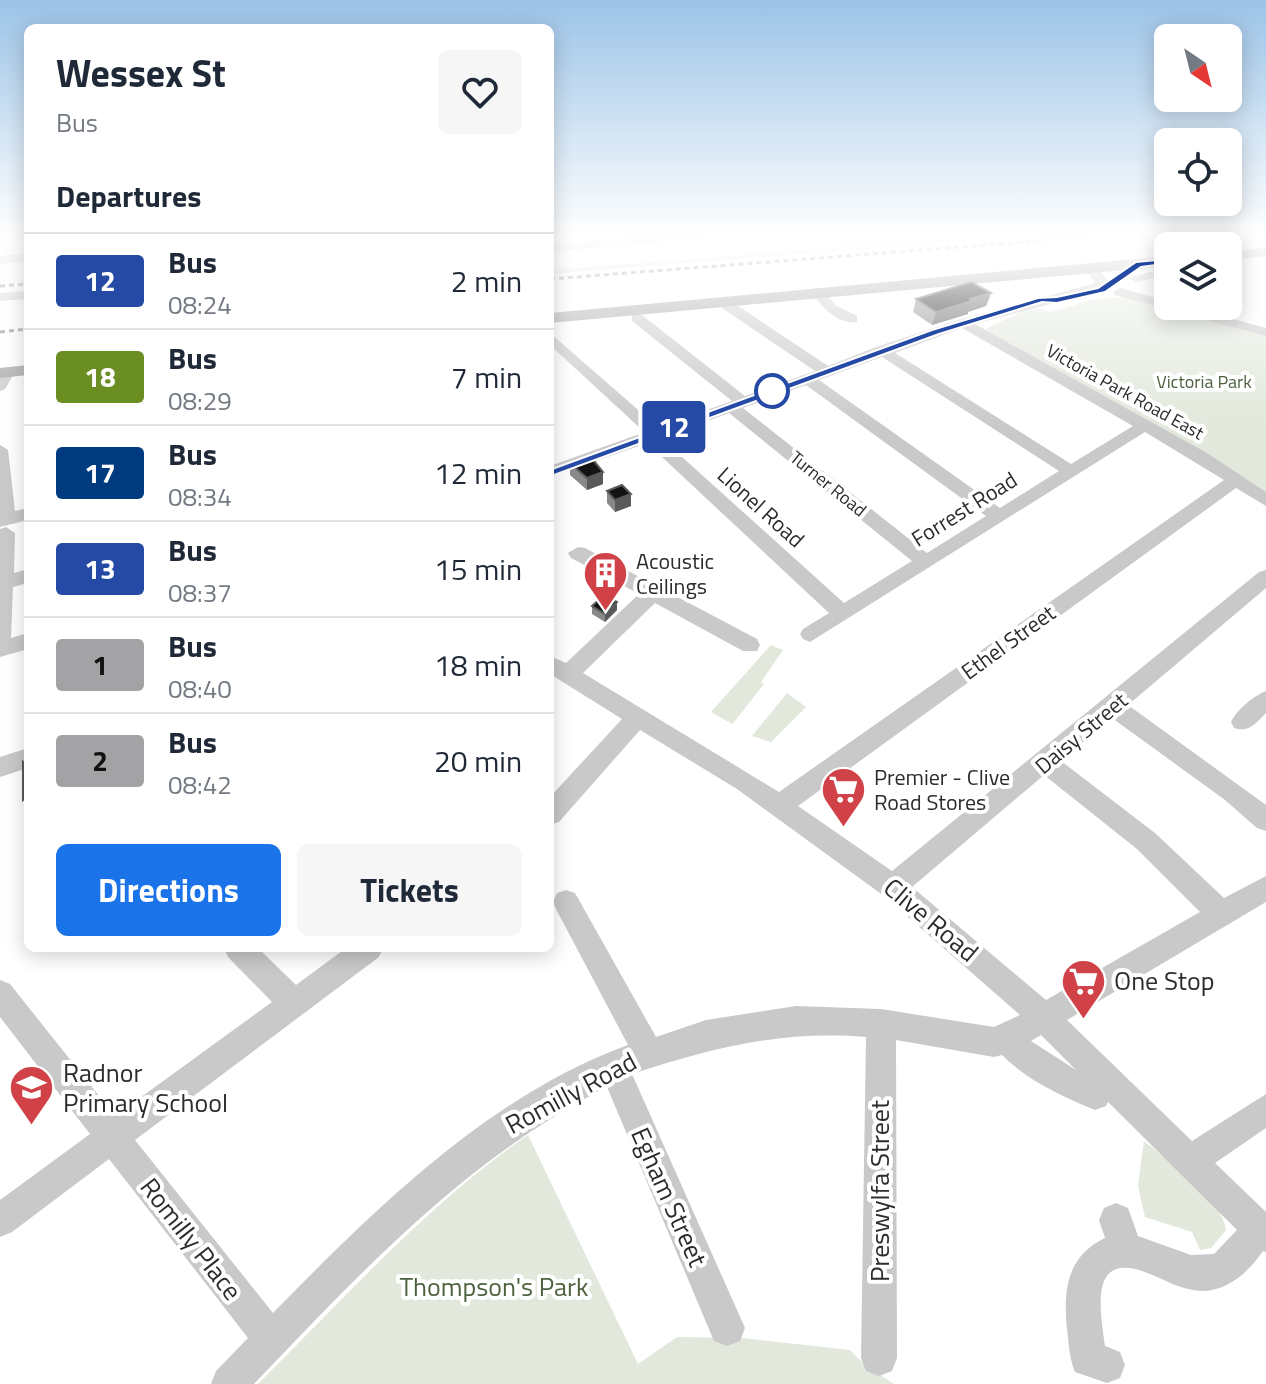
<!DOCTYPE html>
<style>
:root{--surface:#fff;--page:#f6f6f7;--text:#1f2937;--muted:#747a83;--line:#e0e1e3;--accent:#1a73e8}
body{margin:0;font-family:"Titillium Web",sans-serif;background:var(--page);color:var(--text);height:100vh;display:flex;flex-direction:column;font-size:30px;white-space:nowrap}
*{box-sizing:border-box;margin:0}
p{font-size:26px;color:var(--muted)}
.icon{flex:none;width:44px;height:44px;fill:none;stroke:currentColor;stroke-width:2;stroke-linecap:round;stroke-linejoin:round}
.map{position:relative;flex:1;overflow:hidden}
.details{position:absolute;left:24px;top:24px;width:530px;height:928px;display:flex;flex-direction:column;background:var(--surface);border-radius:12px;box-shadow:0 4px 20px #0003}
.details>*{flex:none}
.badge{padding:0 16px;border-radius:6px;font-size:28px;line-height:52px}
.needle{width:52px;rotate:145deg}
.controls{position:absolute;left:1154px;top:24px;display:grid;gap:16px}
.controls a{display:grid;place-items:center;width:88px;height:88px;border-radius:12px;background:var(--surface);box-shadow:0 4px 20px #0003;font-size:40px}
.map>.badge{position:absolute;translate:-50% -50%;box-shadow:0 0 0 4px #fff}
h2{padding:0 32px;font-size:30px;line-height:72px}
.round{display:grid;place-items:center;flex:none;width:84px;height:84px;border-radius:12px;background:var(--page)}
.headline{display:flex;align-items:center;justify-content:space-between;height:136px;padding:0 32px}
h1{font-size:38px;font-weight:700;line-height:60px}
.action{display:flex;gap:16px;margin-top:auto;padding:16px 32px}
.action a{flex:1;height:92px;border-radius:12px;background:var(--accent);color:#fff;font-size:32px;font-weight:700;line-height:92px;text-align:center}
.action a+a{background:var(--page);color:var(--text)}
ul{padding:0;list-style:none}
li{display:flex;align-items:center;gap:24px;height:96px;padding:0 32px;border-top:2px solid var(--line)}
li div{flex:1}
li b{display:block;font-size:30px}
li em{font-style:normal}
li .badge{min-width:88px;font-weight:700;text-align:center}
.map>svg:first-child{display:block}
</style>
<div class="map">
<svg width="1266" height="1384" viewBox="0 0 1266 1384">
<rect width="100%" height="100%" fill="#fff"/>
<g fill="#e2e8db">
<polygon points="983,234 988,239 550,274 550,270 828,248 842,244 845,246 907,242 907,237"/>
<polygon points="1122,297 1266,335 1266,492 1174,435 988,331 987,328 1032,307 1051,312 1092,300"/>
<polygon points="771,645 783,650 761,682 764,684 734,722 732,724 711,712"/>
<polygon points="787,693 806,707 771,742 752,736"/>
<path d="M528,1135L638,1364L677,1337L742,1338L850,1350L865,1365L894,1384H258C344,1299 427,1204 528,1135Z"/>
<path d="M1144,1141C1167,1160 1223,1200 1226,1230L1211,1248L1200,1250L1192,1232L1145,1217L1138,1186Z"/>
</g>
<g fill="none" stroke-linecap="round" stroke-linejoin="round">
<g fill="#c9c9c9" fill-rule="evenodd">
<polygon points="669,234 716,234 710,238 550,252 550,244"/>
<polygon points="28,253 28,261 0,264 0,256"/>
<path d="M1085,265H1095L1109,282L1103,290L975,324L1207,453L1266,492V506L1236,488L798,806L892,871L1259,572L1266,570V588L1128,705L1266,805V831L1257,828L1225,800L1112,718L1061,761L1155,833L1224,898L1266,876V902L1067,1020L1192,1141L1266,1094V1128L1215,1163L1266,1212V1252L1263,1251C1249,1271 1230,1290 1203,1291C1184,1291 1167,1281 1150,1274C1088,1248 1100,1309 1105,1346L1120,1352L1125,1365L1120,1378L1107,1383L1075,1372C1069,1358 1069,1344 1067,1329C1063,1290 1067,1256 1105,1238L1099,1220L1104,1208L1116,1203L1128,1208L1138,1236L1191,1255L1214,1254L1237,1230L1108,1102L1106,1106L1095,1110C1062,1096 1028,1081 1002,1055L994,1057L896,1040L897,1358L892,1371L879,1376L866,1371L861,1358L866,1037C781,1030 712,1048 632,1074L745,1328L740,1341L727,1346L714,1341L607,1087C467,1158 361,1272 254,1384H211L216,1371L248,1338L109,1159L12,1232L0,1237V1200L90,1134L0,1017V980L10,984L115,1116L272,1002L228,957L224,948H258L296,985L346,948H383L379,957L135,1140L273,1313C375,1209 490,1095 628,1045L557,911L553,902L557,893L566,890L575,893L656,1037L706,1020L796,1006L881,1009L994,1027L1020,1015L884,896L737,789L640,730L559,822L550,825V797L622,719L550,674V656L566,663L639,594L571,558L568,553L578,547L585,548L757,639L760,645L757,651H743L655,603L583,673L779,792L1224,480L1145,432L810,642L803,639L800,634L803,629L829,613L647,443L550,477V466L732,401L632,321V315H642L745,396L815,371L716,304V298H726L828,366L876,347L958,320L1093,284L1095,282L1084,268ZM962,328L1133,426L1071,464L895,353ZM882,357L1059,471L1000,508L819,380ZM806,385L986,516L927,553L743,408ZM729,413L912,561L844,603L661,438ZM1044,775L1137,849L1200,912L1046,1000L912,887ZM1041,1035L1076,1070L1031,1041Z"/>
<polygon points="1168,267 1168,275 1136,282 1129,278"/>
<path d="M813,288H823L835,305L857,316V322C836,324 822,307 811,291Z"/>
<polygon points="1120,288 1168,301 1168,306 1186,306 1266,328 1266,336 1115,295 1113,292"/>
<polygon points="28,291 28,299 0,301 0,293"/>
<polygon points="550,333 652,422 652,428 640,428 550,345"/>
<polygon points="7,367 15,372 5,389 0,391 0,371"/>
<polygon points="0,445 8,450 15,511 28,508 28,520 0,527"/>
<polygon points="6,527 15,533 14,573 28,569 28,583 13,587 11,638 28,633 28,649 0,657 0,529"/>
<path d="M1266,691V713C1256,723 1249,733 1234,728L1231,722C1237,710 1253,696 1266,691Z"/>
<polygon points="28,748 28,768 0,777 0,757"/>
</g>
<g fill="#a4a4a4" fill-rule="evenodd">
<polygon points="1266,248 1266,256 1228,260 1228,252"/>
<polygon points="1168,256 1168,266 550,323 550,313"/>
<polygon points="28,365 28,375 0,378 0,368"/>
</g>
<g stroke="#818181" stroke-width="3" stroke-dasharray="5 4" stroke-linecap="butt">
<polyline points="550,238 595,234"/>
<polyline points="550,279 1126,234"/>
<polyline points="0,286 28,284"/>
<polyline points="0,332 28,329"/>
</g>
</g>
<g fill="#898989">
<polygon points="991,293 986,306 968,312 968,314 932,325 913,312 916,299"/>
<polygon points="570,463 603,472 603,484 587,490 570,475"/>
<polygon points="607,491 631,494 631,506 615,512 607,503"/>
<polygon points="617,602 617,610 605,622 592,614 592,606"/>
</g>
<g fill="#5a5a5a">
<polygon points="991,293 986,306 968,312 968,314 932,325 936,312"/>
<polygon points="603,472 603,484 587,490 587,478"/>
<polygon points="631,494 631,506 615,512 615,500"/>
<polygon points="617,602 617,610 605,622 605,614"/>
</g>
<g fill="#131313" stroke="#5a5a5a" stroke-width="2">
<polygon points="971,282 991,293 970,299 972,301 936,312 916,299"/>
<polygon points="590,456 603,472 587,478 570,463"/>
<polygon points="622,485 631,494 615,500 607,491"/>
<polygon points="604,595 617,602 605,614 592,606"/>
<polygon points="23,762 28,768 28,796 23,800"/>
</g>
<linearGradient id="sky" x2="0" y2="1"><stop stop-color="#9bc3e7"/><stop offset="0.55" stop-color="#fff"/><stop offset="1" stop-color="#fff" stop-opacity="0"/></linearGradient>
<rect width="1266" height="428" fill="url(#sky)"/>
<polygon fill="#244aa5" stroke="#fff" stroke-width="2" points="1168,259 1171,263 1141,267 1105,292 1057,303 1042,302 939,334 554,475 544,472 932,330 1038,298 1057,297 1098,288 1136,262"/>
<defs>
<symbol id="building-pin" viewBox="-11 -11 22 30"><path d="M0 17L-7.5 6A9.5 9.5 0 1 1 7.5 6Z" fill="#d04247" stroke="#fff"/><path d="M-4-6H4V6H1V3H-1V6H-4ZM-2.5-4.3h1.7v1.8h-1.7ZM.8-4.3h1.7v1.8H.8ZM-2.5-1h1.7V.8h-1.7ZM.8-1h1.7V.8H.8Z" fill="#fff"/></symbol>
<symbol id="supermarket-pin" viewBox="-11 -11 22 30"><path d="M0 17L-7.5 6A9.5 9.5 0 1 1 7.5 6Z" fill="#d04247" stroke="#fff"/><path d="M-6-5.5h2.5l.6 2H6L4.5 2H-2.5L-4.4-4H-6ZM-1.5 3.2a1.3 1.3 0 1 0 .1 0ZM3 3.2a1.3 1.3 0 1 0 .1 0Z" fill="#fff"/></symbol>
<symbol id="school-pin" viewBox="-11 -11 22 30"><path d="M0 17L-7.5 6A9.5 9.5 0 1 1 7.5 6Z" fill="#d04247" stroke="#fff"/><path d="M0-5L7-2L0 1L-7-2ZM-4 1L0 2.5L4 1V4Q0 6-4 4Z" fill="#fff"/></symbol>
</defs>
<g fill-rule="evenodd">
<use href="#building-pin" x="580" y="548" width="51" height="69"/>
<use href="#supermarket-pin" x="818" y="764" width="51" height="69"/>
<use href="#supermarket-pin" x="1058" y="956" width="51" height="69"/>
<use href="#school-pin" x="6" y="1062" width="51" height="69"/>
</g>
<circle fill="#fff" stroke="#244aa5" stroke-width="4" cx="772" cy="391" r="16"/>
<g text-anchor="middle" stroke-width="8" stroke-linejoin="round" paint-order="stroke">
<g font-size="18" fill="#4e623f" stroke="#fff">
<text x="1204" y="388">Victoria Park</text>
</g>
<g font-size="18" fill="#2c2c2c" stroke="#fff">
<text transform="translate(1125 392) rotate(29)" y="6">Victoria Park Road East</text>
<text transform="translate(828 484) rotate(39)" y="6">Turner Road</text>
</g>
<g font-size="22" fill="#2c2c2c" stroke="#fff">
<text transform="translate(761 507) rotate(42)" y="8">Lionel Road</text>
<text transform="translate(964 509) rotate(-32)" y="8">Forrest Road</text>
<text transform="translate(1008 642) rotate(-36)" y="8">Ethel Street</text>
<text transform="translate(1081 733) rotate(-40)" y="8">Daisy Street</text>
</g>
<g font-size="22" fill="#2c2c2c" stroke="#fff" text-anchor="start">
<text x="636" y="569">Acoustic<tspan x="636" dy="25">Ceilings</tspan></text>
<text x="874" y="785">Premier - Clive<tspan x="874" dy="25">Road Stores</tspan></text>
</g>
<g font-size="26" fill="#2c2c2c" stroke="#fff">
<text transform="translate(931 920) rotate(40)" y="9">Clive Road</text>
<text transform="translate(571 1093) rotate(-28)" y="9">Romilly Road</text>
<text transform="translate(880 1191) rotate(-90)" y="9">Preswylfa Street</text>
<text transform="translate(669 1197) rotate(66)" y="9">Egham Street</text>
<text transform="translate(191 1239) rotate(52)" y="9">Romilly Place</text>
</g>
<g font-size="26" fill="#2c2c2c" stroke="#fff" text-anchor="start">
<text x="1114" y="990">One Stop</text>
<text x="63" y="1082">Radnor<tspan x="63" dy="30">Primary School</tspan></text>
</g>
<g font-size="26" fill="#4e623f" stroke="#fff">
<text x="494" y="1296">Thompson's Park</text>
</g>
</g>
</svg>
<div class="controls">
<a><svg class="needle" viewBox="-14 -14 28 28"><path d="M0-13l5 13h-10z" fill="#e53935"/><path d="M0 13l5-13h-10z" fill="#747a83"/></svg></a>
<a><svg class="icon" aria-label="locate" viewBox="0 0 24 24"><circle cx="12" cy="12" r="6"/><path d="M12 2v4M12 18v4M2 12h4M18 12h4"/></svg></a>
<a><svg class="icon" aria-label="layers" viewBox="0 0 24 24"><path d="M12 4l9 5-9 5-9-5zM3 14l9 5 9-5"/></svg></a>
</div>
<b class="badge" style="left:674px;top:427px;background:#244aa5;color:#fff">12</b>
<section class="details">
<div class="headline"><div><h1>Wessex St</h1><p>Bus</p></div><a class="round"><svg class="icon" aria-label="heart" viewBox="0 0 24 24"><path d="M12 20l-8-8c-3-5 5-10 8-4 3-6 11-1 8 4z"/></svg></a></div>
<h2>Departures</h2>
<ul>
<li><span class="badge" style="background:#244aa5;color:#fff">12</span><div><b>Bus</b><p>08:24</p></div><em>2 min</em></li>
<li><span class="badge" style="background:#6b8e23;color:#fff">18</span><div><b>Bus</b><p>08:29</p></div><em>7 min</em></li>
<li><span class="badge" style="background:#003b80;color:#fff">17</span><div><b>Bus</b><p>08:34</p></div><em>12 min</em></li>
<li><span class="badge" style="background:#244aa5;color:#fff">13</span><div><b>Bus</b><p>08:37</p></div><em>15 min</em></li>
<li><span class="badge" style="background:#a3a3a5;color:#111">1</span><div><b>Bus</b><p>08:40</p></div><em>18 min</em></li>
<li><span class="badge" style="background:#a3a3a5;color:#111">2</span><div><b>Bus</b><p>08:42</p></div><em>20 min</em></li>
</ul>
<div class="action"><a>Directions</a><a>Tickets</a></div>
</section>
</div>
